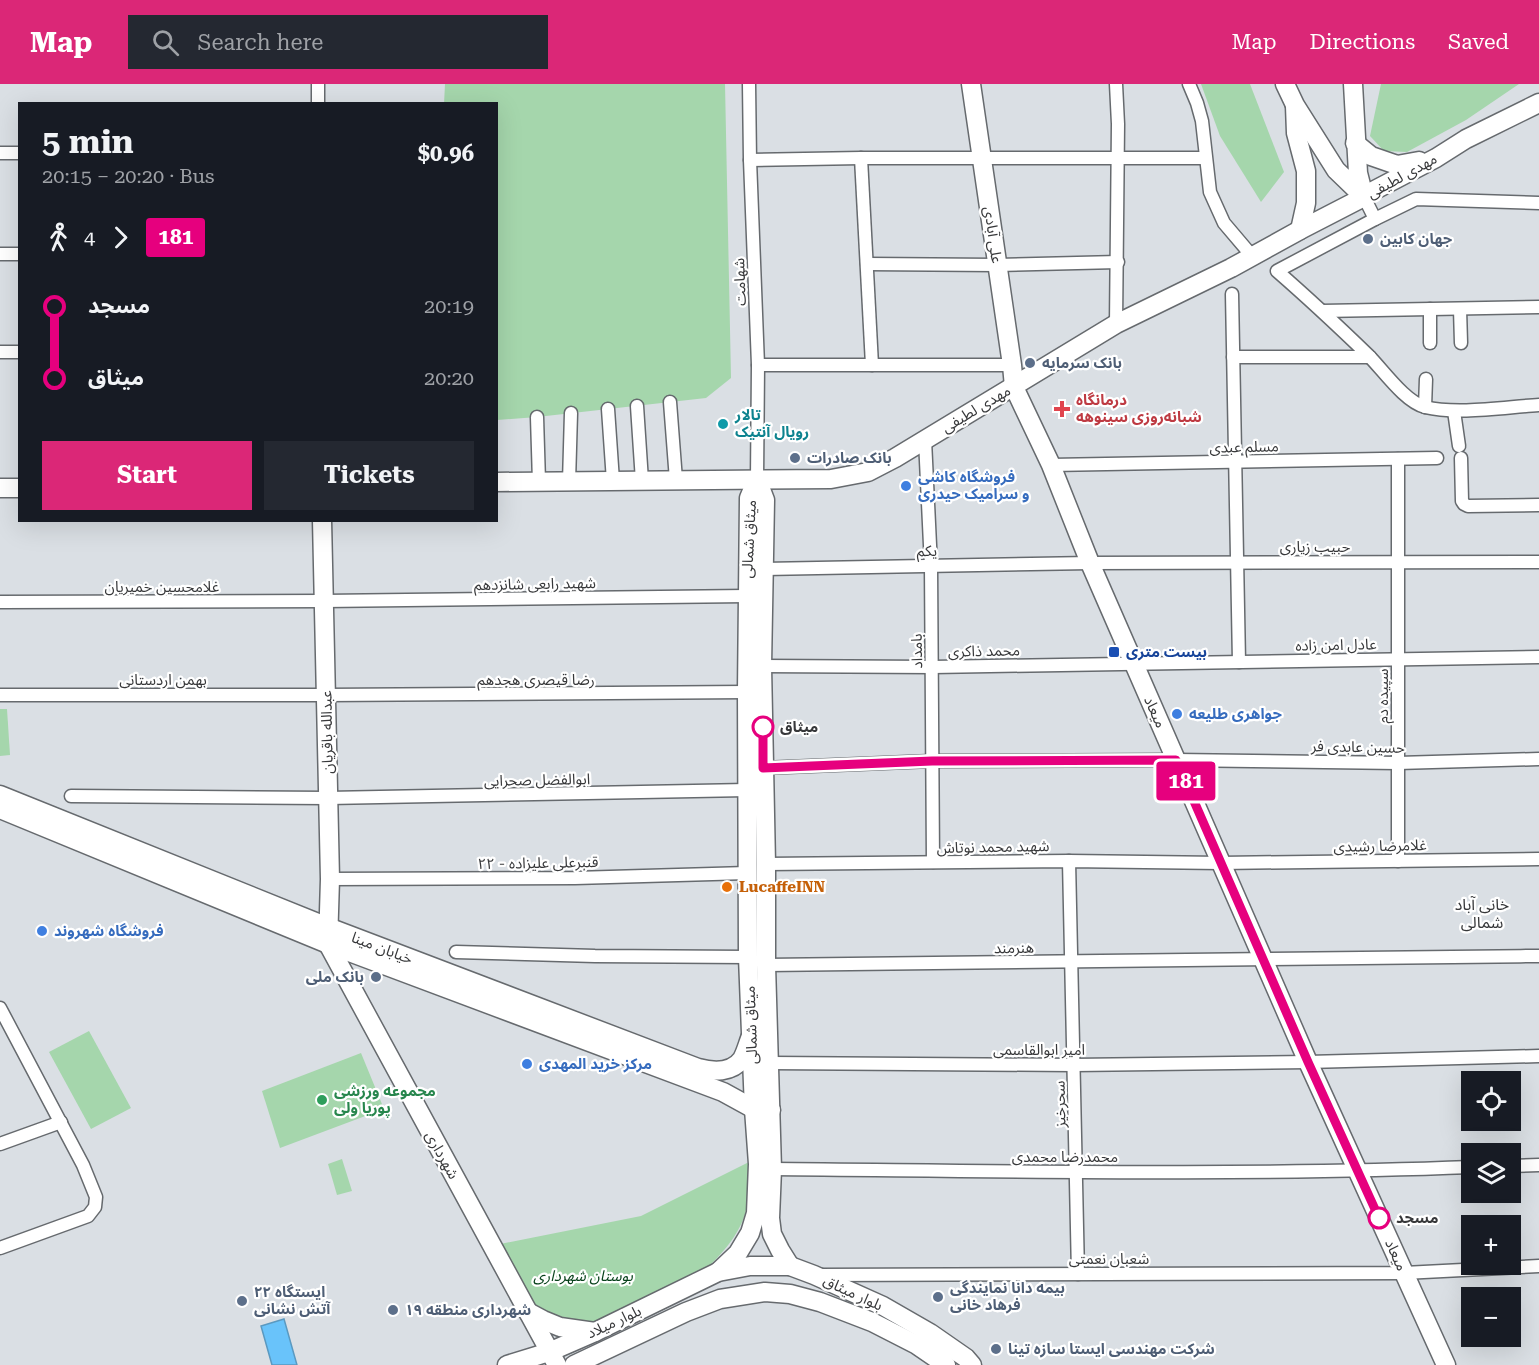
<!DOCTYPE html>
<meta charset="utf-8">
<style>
:root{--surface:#171b24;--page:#242831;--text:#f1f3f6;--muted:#9ea1a6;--accent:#db2777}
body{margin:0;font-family:"Roboto Serif","Noto Sans Arabic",serif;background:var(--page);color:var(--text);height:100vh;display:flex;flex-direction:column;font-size:22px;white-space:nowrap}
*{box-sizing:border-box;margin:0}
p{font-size:20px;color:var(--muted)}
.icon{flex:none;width:33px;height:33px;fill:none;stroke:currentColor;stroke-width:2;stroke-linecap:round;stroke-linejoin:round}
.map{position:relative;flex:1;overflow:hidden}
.details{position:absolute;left:18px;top:18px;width:480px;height:420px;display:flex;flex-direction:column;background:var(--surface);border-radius:0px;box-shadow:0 6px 24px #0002}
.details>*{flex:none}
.badge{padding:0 12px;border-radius:4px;font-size:21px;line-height:39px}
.fabs{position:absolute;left:1461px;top:987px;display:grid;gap:12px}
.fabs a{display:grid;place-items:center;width:60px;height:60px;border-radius:0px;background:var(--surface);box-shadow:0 6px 24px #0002;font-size:30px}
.map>.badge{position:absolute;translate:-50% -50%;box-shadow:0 0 0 3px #fff}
.legs{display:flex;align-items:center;gap:9px;height:66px;padding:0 24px;font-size:20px}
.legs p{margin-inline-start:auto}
.head{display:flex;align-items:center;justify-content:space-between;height:102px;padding:0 24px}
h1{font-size:33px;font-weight:700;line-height:45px}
.primary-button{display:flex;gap:12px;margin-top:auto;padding:12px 24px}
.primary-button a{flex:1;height:69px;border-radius:0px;background:var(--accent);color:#fff;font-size:24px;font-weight:700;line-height:69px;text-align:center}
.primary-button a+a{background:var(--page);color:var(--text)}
ul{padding:0 24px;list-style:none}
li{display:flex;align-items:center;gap:21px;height:72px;font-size:22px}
li i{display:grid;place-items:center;width:9px;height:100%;margin:0 8px;background:currentColor}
li i::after{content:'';width:15px;height:15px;margin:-8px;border:4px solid;border-radius:50%;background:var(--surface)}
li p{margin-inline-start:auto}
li:first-child i{background:linear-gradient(#0000 50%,currentColor 0)}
li:last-child i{background:linear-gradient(currentColor 50%,#0000 0)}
header{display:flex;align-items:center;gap:36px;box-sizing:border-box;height:84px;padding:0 30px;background:var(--accent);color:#fff}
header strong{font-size:28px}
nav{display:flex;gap:33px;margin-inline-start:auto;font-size:21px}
.search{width:420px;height:54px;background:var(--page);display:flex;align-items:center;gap:15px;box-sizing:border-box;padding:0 21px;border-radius:0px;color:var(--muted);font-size:22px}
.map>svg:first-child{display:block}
</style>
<header>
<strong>Map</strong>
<div class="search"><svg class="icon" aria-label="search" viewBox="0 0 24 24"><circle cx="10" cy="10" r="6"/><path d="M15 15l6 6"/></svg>Search here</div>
<nav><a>Map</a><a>Directions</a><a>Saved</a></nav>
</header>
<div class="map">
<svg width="1539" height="1281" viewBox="0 0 1539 1281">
<rect width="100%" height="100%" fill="#dadfe4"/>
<g fill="#a5d6ac">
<polygon points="445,0 725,0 731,294 706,314 537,333 497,336 496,20 444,20"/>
<polygon points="1201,0 1250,0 1284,88 1261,118 1220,52"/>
<polygon points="1381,0 1519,0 1466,36 1407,68 1384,67 1370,52"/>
<polygon points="0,625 7,625 10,671 0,672"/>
<polygon points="89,947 131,1024 91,1045 49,968"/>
<polygon points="361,969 384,1025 280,1064 262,1007"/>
<polygon points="342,1075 352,1107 337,1111 328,1080"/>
<path d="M749,1078C748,1092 749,1107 747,1121C743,1149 718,1175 697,1193L590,1241L563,1237L538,1225L500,1160L641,1132Z"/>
</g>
<polygon fill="#69c3fa" stroke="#5a99c0" stroke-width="1.5" points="284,1235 297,1281 272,1281 261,1242"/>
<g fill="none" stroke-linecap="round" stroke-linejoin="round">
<defs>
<g id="street">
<polyline points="318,0 318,20"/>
<polyline points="749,0 750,76 758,281 757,395"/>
<polyline points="1116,0 1118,40 1116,240"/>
<polyline points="1189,0 1197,19 1202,37 1210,108 1224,139 1252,172"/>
<polyline points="0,69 20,69"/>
<polyline points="861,74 872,281"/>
<polyline points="750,76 861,74 1205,74"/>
<polyline points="1364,113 1375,135"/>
<path d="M1539,119L1416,115L1375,135L1277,187C1308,214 1338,242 1368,271C1383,286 1405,318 1425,323C1457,331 1505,323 1539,321"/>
<polyline points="0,170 20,170"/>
<polyline points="867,180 997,181 1118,178"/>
<polyline points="1232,210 1239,578"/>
<polyline points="1430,225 1430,259"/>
<polyline points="1460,225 1461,259"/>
<polyline points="1322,227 1539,223"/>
<polyline points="0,268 20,268"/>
<polyline points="1233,273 1370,273"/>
<polyline points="758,281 1012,281"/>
<polyline points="670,318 676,396"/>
<polyline points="637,322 642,397"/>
<polyline points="1425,323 1426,295"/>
<polyline points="608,325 613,397"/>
<polyline points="1454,327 1459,362"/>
<polyline points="537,333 539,398"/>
<polyline points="925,356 931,482 933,778"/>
<polyline points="1461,374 1462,417 1464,420 1468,422 1539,421"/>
<polyline points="1398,375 1398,777"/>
<polyline points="1051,381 1437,374"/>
<polyline points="569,398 571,329"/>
<polyline points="764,485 1090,479 1539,478"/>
<polyline points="0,518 324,517 747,512"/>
<polyline points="762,582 933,583 1539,573"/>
<polyline points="0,611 326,611 747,608"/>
<polyline points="763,684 932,677 1176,676 1398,679 1539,675"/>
<polyline points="71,712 328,714 747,706"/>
<polyline points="1069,777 1078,1190"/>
<polyline points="766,780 1069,777 1221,779 1539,775"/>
<polyline points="330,795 575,794 747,789"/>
<polyline points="456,868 595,872 748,873"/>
<path d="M766,881C1023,879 1281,874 1539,872"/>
<polyline points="0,924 83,1081 96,1113 95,1123 88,1132 0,1164"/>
<polyline points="770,979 1074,981 1308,978 1539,972"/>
<polyline points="0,1060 61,1038"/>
<polyline points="1510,1082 1539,1081"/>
<path d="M772,1085C1005,1087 1239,1092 1472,1083"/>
<polyline points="820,1191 1404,1189 1539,1182"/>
</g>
<g id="secondary">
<polyline points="971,0 1012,281 1014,303 1051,381 1090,479 1308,978 1446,1281"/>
<polyline points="1285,0 1295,21 1336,86 1364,113 1358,89 1353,0"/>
<polyline points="1295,22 1296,49 1306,87 1306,119 1300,146"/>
<polyline points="1355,59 1371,72 1397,81 1419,77"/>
<polyline points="757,395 765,416 762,582 766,780 766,881 772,1085 770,1134 772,1150 780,1166 790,1182"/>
<polyline points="496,398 831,395 868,388 895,374 1116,240 1231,184 1300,146 1364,113 1371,108 1436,74 1466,55 1539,19"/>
<polyline points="0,404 20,404"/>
<polyline points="322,436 330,795 328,860 557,1281"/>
<path d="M0,711L328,843L698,984C713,988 732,989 742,975C746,968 748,959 751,952"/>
<polyline points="0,725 328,860 723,1008 754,1025 771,1026"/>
<polyline points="718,1188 738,1169 750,1149 756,1129 758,1080 754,1025 748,873 747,608 749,414 757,395"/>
<polyline points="528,1228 543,1236 560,1243 595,1248"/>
<polyline points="507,1281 549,1268 595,1248 718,1188 750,1182 790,1182 814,1191 883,1222 930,1249 966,1274 972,1281"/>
<polyline points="574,1281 686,1228 720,1215 765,1208 790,1210 820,1218 872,1238 917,1261 946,1281"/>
</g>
</defs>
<use href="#street" stroke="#666a6e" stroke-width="15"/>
<use href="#secondary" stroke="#666a6e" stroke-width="21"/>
<use href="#street" stroke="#fff" stroke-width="12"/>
<use href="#secondary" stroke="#fff" stroke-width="18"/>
</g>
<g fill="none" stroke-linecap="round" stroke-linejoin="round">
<defs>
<polyline id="line-1" points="763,643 763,684 932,677 1176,676 1308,978 1379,1134"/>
</defs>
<use href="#line-1" stroke="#fff" stroke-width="14"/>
<use href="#line-1" stroke="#e6007e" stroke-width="9"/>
</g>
<g fill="#5c6f8a" stroke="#fff" stroke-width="2">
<circle cx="1368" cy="155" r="6"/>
<circle cx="1030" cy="279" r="6"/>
<circle cx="795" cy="374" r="6"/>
<circle cx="376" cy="893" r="6"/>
<circle cx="938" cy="1213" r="6"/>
<circle cx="242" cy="1217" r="6"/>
<circle cx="393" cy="1226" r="6"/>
<circle cx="996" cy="1265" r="6"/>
</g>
<path fill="#e0444e" stroke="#fff" stroke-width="2" d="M1059 316h6v6h6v6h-6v6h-6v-6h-6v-6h6z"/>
<circle fill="#0f9aa8" stroke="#fff" stroke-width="2" cx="723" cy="340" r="6"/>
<g fill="#3f7fe0" stroke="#fff" stroke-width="2">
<circle cx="906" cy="402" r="6"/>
<circle cx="1177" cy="630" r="6"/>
<circle cx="42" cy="847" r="6"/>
<circle cx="527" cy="980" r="6"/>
</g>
<rect fill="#1a4fb4" stroke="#fff" stroke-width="2" x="1108" y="562" width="12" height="12" rx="3"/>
<g fill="#fff" stroke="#e6007e" stroke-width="3">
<circle cx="763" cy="643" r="10"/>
<circle cx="1379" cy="1134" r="10"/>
</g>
<circle fill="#e8710a" stroke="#fff" stroke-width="2" cx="727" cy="803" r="6"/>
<circle fill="#2e9e5b" stroke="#fff" stroke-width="2" cx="322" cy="1016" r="6"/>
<g text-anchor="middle" stroke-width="4.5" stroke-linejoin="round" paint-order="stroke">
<g font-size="15" fill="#37383a" stroke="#fff">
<text transform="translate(1402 92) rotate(-29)" y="5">مهدی لطیفی</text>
<text transform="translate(993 151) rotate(82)" y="5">علی آبادی</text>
<text transform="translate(740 198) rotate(-92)" y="5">شهامت</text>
<text transform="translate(976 325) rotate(-31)" y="5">مهدی لطیفی</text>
<text transform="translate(1244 363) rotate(-1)" y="5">مسلم عبدی</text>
<text transform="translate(749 455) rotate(-87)" y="5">میثاق شمالی</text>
<text x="1315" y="468">حبیب زیاری</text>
<text transform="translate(927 467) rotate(-1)" y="5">یکم</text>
<text transform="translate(535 500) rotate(-1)" y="5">شهید رابعی شانزدهم</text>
<text x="162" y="508">غلامحسین خمیریان</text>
<text transform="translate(1336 561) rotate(-1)" y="5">عادل امن زاده</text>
<text transform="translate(917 567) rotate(-91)" y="5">بامداد</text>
<text transform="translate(984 567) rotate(-1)" y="5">محمد ذاکری</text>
<text x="163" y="601">بهمن اردستانی</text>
<text x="536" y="601">رضا قیصری هجدهم</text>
<text transform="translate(1383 612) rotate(-90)" y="5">سپیده دم</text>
<text transform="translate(1155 628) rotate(66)" y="5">میعاد</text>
<text transform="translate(327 648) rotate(-91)" y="5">عبدالله باقریان</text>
<text transform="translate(1358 663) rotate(1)" y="5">حسین عابدی‌ فر</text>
<text transform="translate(537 696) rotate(-1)" y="5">ابوالفضل صحرایی</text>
<text transform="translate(1380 762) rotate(-1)" y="5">غلامرضا رشیدی</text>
<text transform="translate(993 763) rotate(-1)" y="5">شهید محمد نوتاش</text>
<text transform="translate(538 779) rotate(-1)" y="5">قنبرعلی علیزاده - ۲۲</text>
<text transform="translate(382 864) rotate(21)" y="5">خیابان مینا</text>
<text transform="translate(1014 864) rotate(-1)" y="5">هنرمند</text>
<text transform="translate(751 941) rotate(-92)" y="5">میثاق شمالی</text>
<text x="1039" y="971">امیر ابوالقاسمی</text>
<text transform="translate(1060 1020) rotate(-91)" y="5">سحرخیز</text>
<text transform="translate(442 1071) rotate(61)" y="5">شهرداری</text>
<text x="1065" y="1078">محمدرضا محمدی</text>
<text transform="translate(1396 1171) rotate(66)" y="5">میعاد</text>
<text x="1109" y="1180">شعبان نعمتی</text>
<text transform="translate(853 1209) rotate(25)" y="5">بلوار میثاق</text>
<text transform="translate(614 1238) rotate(-25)" y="5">بلوار میلاد</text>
</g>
<g font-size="15" font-weight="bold" fill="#4e5e75" stroke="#fff" text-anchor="start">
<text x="1380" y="160">جهان کابین</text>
<text x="1042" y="284">بانک سرمایه</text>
<text x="807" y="379">بانک صادرات</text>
<text x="364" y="898" text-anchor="end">بانک ملی</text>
<text x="950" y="1209">بیمه دانا نمایندگی<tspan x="950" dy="17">فرهاد خانی</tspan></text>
<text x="254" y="1213">ایستگاه ۲۲<tspan x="254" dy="17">آتش نشانی</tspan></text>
<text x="405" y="1231">شهرداری منطقه ۱۹</text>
<text x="1008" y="1270">شرکت مهندسی ایستا سازه تینا</text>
</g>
<g font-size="15" font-weight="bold" fill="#be3a42" stroke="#fff" text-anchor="start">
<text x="1076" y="321">درمانگاه<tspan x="1076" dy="17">شبانه‌روزی سینوهه</tspan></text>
</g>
<g font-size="15" font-weight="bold" fill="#0d838f" stroke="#fff" text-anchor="start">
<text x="735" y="336">تالار<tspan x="735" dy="17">رویال آنتیک</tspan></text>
</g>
<g font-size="15" font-weight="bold" fill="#366cbe" stroke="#fff" text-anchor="start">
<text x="918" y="398">فروشگاه کاشی<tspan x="918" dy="17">و سرامیک حیدری</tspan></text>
<text x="1189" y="635">جواهری طلیعه</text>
<text x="54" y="852">فروشگاه شهروند</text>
<text x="539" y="985">مرکز خرید المهدی</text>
</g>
<g font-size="15" font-weight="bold" fill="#164399" stroke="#fff" text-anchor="start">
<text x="1126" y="573">بیست متری</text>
</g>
<g font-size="15" font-weight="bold" fill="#37383a" stroke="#fff" text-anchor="start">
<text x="780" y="648">میثاق</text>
<text x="1396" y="1139">مسجد</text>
</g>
<g font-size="15" font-weight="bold" fill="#c56008" stroke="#fff" text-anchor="start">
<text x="739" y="808">LucaffeINN</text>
</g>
<g font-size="15" font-weight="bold" fill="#27864d" stroke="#fff" text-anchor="start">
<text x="334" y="1012">مجموعه ورزشی<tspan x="334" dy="17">پوریا ولی</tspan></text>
</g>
<g font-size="15" font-style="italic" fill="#06411a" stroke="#fff">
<text x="583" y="1197">بوستان شهرداری</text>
</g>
<g font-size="16" fill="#37383a" stroke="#fff">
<text x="1482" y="826">خانی آباد<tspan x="1482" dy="18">شمالی</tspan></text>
</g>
</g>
</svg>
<div class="fabs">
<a><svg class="icon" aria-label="locate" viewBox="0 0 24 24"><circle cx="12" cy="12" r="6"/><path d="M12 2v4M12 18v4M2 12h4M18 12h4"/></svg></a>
<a><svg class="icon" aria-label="layers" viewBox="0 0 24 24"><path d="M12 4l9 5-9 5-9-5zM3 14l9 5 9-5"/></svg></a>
<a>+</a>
<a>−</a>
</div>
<b class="badge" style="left:1186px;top:697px;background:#e6007e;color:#fff">181</b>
<section class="details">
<div class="head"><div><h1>5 min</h1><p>20:15 – 20:20 · Bus</p></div><b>$0.96</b></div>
<div class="legs"><svg class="icon" aria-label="walk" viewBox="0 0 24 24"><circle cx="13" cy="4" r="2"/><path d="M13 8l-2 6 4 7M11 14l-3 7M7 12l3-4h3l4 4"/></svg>4<svg class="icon" aria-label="forward" viewBox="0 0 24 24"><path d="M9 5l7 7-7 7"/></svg><b class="badge" style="background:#e6007e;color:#fff">181</b></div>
<ul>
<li><i style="color:#e6007e"></i><b>مسجد</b><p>20:19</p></li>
<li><i style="color:#e6007e"></i><b>میثاق</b><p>20:20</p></li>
</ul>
<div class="primary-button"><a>Start</a><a>Tickets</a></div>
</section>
</div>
